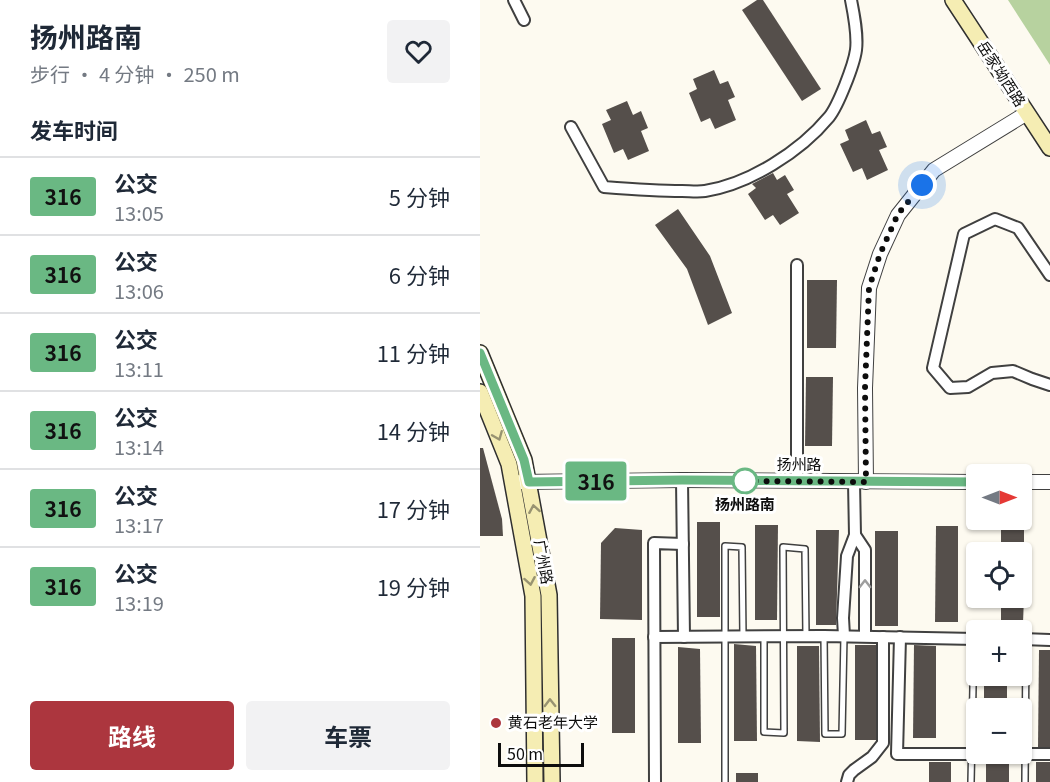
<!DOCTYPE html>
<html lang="zh">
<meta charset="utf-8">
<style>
:root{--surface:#fff;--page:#f2f2f3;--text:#1f2937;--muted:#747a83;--line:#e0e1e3;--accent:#ac363e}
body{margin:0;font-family:Georgia,"Noto Sans SC",serif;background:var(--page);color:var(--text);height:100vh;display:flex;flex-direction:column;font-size:22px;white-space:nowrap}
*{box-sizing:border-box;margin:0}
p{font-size:20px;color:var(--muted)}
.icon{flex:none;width:33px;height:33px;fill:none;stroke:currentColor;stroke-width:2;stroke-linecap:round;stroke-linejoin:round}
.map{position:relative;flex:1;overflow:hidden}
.details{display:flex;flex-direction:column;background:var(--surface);width:480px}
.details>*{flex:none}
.badge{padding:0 12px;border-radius:4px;font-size:21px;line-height:39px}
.needle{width:39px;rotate:90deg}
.tools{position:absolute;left:486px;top:464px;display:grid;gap:12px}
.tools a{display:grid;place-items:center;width:66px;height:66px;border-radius:6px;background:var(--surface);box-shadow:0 2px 4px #0004;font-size:30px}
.scale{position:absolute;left:18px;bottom:15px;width:86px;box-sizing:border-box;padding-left:6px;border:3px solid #0d0d0d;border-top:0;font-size:16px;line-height:21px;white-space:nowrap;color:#0d0d0d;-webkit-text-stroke:4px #fff;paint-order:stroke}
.you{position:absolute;width:30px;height:30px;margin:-15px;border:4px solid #fff;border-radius:50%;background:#1a73e8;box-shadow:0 0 0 9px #1a73e833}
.map>.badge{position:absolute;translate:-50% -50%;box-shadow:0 0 0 3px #fff}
h2{padding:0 30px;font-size:22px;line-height:54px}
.round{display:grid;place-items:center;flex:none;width:63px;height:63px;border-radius:6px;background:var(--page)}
.summary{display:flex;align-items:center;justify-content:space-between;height:102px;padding:0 30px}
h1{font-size:28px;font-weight:700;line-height:45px}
.primary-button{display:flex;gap:12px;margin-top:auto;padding:12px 30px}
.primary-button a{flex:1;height:69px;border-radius:6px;background:var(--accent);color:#fff;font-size:24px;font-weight:700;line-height:69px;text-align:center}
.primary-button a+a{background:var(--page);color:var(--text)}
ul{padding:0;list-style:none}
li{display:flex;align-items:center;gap:18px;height:78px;padding:0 30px;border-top:2px solid var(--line)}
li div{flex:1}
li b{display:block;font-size:22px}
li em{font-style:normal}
li .badge{min-width:66px;font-weight:700;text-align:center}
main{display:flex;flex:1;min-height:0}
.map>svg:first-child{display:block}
</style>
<main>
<section class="details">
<div class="summary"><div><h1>扬州路南</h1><p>步行 · 4 分钟 · 250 m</p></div><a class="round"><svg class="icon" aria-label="heart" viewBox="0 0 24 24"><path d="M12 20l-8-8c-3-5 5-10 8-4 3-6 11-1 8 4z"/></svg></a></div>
<h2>发车时间</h2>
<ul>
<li><span class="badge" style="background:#6ab883;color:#111">316</span><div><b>公交</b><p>13:05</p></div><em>5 分钟</em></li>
<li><span class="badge" style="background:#6ab883;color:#111">316</span><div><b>公交</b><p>13:06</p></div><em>6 分钟</em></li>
<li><span class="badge" style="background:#6ab883;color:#111">316</span><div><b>公交</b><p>13:11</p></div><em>11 分钟</em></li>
<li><span class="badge" style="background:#6ab883;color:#111">316</span><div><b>公交</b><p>13:14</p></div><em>14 分钟</em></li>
<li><span class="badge" style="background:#6ab883;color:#111">316</span><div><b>公交</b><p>13:17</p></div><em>17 分钟</em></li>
<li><span class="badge" style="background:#6ab883;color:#111">316</span><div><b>公交</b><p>13:19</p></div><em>19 分钟</em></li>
</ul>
<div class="primary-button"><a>路线</a><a>车票</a></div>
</section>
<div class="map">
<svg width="570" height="782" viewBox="0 0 570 782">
<rect width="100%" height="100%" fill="#fdfaf0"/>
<polygon fill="#b7d29f" points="528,0 570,0 570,65"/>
<g fill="#554f4b">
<polygon points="277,0 283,0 341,89 322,101 262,10"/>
<polygon points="234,70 240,84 248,81 255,97 248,100 256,120 235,129 230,118 221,122 209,93 217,89 213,79"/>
<polygon points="147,101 153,115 161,111 168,128 161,131 169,151 148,160 143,149 134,153 122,124 131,120 126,110"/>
<polygon points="386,120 392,134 400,131 407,147 399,150 408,170 387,180 382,168 373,172 360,144 369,140 365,130"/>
<polygon points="293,173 297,180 305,175 314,190 307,194 319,213 300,225 293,215 285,220 268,194 276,188 272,184"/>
<polygon points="198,209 230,256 252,313 228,325 207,269 175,225"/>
<polygon points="327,280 357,280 356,348 327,348"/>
<polygon points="326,377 353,377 352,446 325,446"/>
<polygon points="0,448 3,448 22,519 23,536 0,536"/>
<rect x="217" y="522" width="23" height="95"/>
<polygon points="275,525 298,525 297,620 275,620"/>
<polygon points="456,526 478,526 478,622 455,622"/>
<rect x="521" y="527" width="23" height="25"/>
<polygon points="135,528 162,530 162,620 120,619 121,543"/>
<polygon points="336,530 359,530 356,625 336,625"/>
<rect x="395" y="531" width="23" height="95"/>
<polygon points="521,597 544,597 543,623 521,623"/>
<rect x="132" y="638" width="23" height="95"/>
<polygon points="254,644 276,646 277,741 254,741"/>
<rect x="375" y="645" width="21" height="95"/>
<polygon points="434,645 456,646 456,738 433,738"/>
<polygon points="317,646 339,646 340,742 317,741"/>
<polygon points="198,647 220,649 221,743 198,743"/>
<polygon points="559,650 570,650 570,747 558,747"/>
<rect x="504" y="675" width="23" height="33"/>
<rect x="449" y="762" width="22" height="20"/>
<rect x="506" y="762" width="23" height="20"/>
<rect x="556" y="762" width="14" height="20"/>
<rect x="256" y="773" width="22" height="9"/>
</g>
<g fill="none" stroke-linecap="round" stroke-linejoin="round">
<defs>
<g id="service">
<polyline points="344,636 345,734 362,734 364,636"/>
<polyline points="284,637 284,732 304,733 303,547 325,549 326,636"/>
<polyline points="245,782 245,546 262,547 263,637"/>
<polyline points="491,782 494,639"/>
<polyline points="545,782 546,639"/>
</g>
<g id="minor">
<polyline points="34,0 44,20"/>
<path d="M91,127L124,187C150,189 176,191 202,191C209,191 218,192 225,191C269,184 320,152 349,117C358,106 374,65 376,50C378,35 374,15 371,0"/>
<polyline points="317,265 317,481"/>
<polyline points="570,275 538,228 515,219 484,234 453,368 470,388 488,387 512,373 533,371 552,379 570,385"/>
<polyline points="202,480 204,637"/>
<polyline points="375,535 385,550 385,636"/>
<polyline points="364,636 363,618 367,556 375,535 374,482"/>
<polyline points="174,637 344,636 496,639"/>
<polyline points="420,637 417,754 570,754"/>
<polyline points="542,639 570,640"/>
<polyline points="175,782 174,543 203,544"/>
<polyline points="367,782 369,775 374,770 392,757 403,743 403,637"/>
</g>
<g id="tertiary">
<polyline points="40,482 202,480 496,482"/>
<polyline points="386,482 385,388 389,288 400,254 418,215 454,170 547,113"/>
<polyline points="542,482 570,482"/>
</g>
<g id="secondary">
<polyline points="473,0 570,148"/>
<polyline points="0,353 44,460 69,595 72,782"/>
<polyline points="0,392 29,464 53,596 55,782"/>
</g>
</defs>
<use href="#service" stroke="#404040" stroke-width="8"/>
<use href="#minor" stroke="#404040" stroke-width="14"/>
<use href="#tertiary" stroke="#404040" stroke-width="16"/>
<use href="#secondary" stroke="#2f2f2f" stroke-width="18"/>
<use href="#service" stroke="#fff" stroke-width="5"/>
<use href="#minor" stroke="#fff" stroke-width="10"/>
<use href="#tertiary" stroke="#fff" stroke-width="14"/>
<use href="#secondary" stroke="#f5edb3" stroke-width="15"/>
</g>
<defs><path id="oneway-chevron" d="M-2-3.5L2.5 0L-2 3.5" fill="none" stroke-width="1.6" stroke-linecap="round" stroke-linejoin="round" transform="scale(1.5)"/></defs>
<g stroke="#989371">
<use href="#oneway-chevron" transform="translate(18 436) rotate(68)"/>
<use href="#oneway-chevron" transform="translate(54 509) rotate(-100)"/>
<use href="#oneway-chevron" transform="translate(50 581) rotate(80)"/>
<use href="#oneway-chevron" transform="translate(70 703) rotate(-91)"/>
</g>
<use stroke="#9e9e9e" href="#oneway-chevron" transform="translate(385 584) rotate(-90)"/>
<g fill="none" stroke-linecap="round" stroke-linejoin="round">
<defs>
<polyline id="line" points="0,353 44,460 49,482 202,480 496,482"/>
</defs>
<use href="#line" stroke="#fff" stroke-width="14"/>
<use href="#line" stroke="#6ab883" stroke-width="9"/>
<polyline stroke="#0d0d0d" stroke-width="6" stroke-dasharray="0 10.8" points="265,481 386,482 385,388 389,288 400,254 418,214 442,185"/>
</g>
<circle fill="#fff" stroke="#6ab883" stroke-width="3" cx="265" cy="481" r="12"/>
<circle fill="#ac363e" stroke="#fff" stroke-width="2" cx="16" cy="723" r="6"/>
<g text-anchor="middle" stroke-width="6" stroke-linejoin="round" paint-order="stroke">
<g font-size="15" fill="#0d0d0d" stroke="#fff">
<text transform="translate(521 74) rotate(57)" y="5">岳家坳西路</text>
<text x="319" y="470">扬州路</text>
<text transform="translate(63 562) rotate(80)" y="5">广州路</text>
</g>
<g font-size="15" font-weight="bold" fill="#0d0d0d" stroke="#fff">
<text x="265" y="510">扬州路南</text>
</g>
<g font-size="15" fill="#0d0d0d" stroke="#fff" text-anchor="start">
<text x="28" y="728">黄石老年大学</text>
</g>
</g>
</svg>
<div class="tools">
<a><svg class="needle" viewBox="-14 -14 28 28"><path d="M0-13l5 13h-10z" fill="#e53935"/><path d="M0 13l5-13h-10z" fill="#747a83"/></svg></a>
<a><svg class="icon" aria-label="locate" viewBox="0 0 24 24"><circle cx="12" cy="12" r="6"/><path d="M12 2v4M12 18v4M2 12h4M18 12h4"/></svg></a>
<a>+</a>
<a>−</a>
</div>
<div class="scale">50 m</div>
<div class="you" style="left:442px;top:185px"></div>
<b class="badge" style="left:116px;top:481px;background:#6ab883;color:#111">316</b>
</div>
</main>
